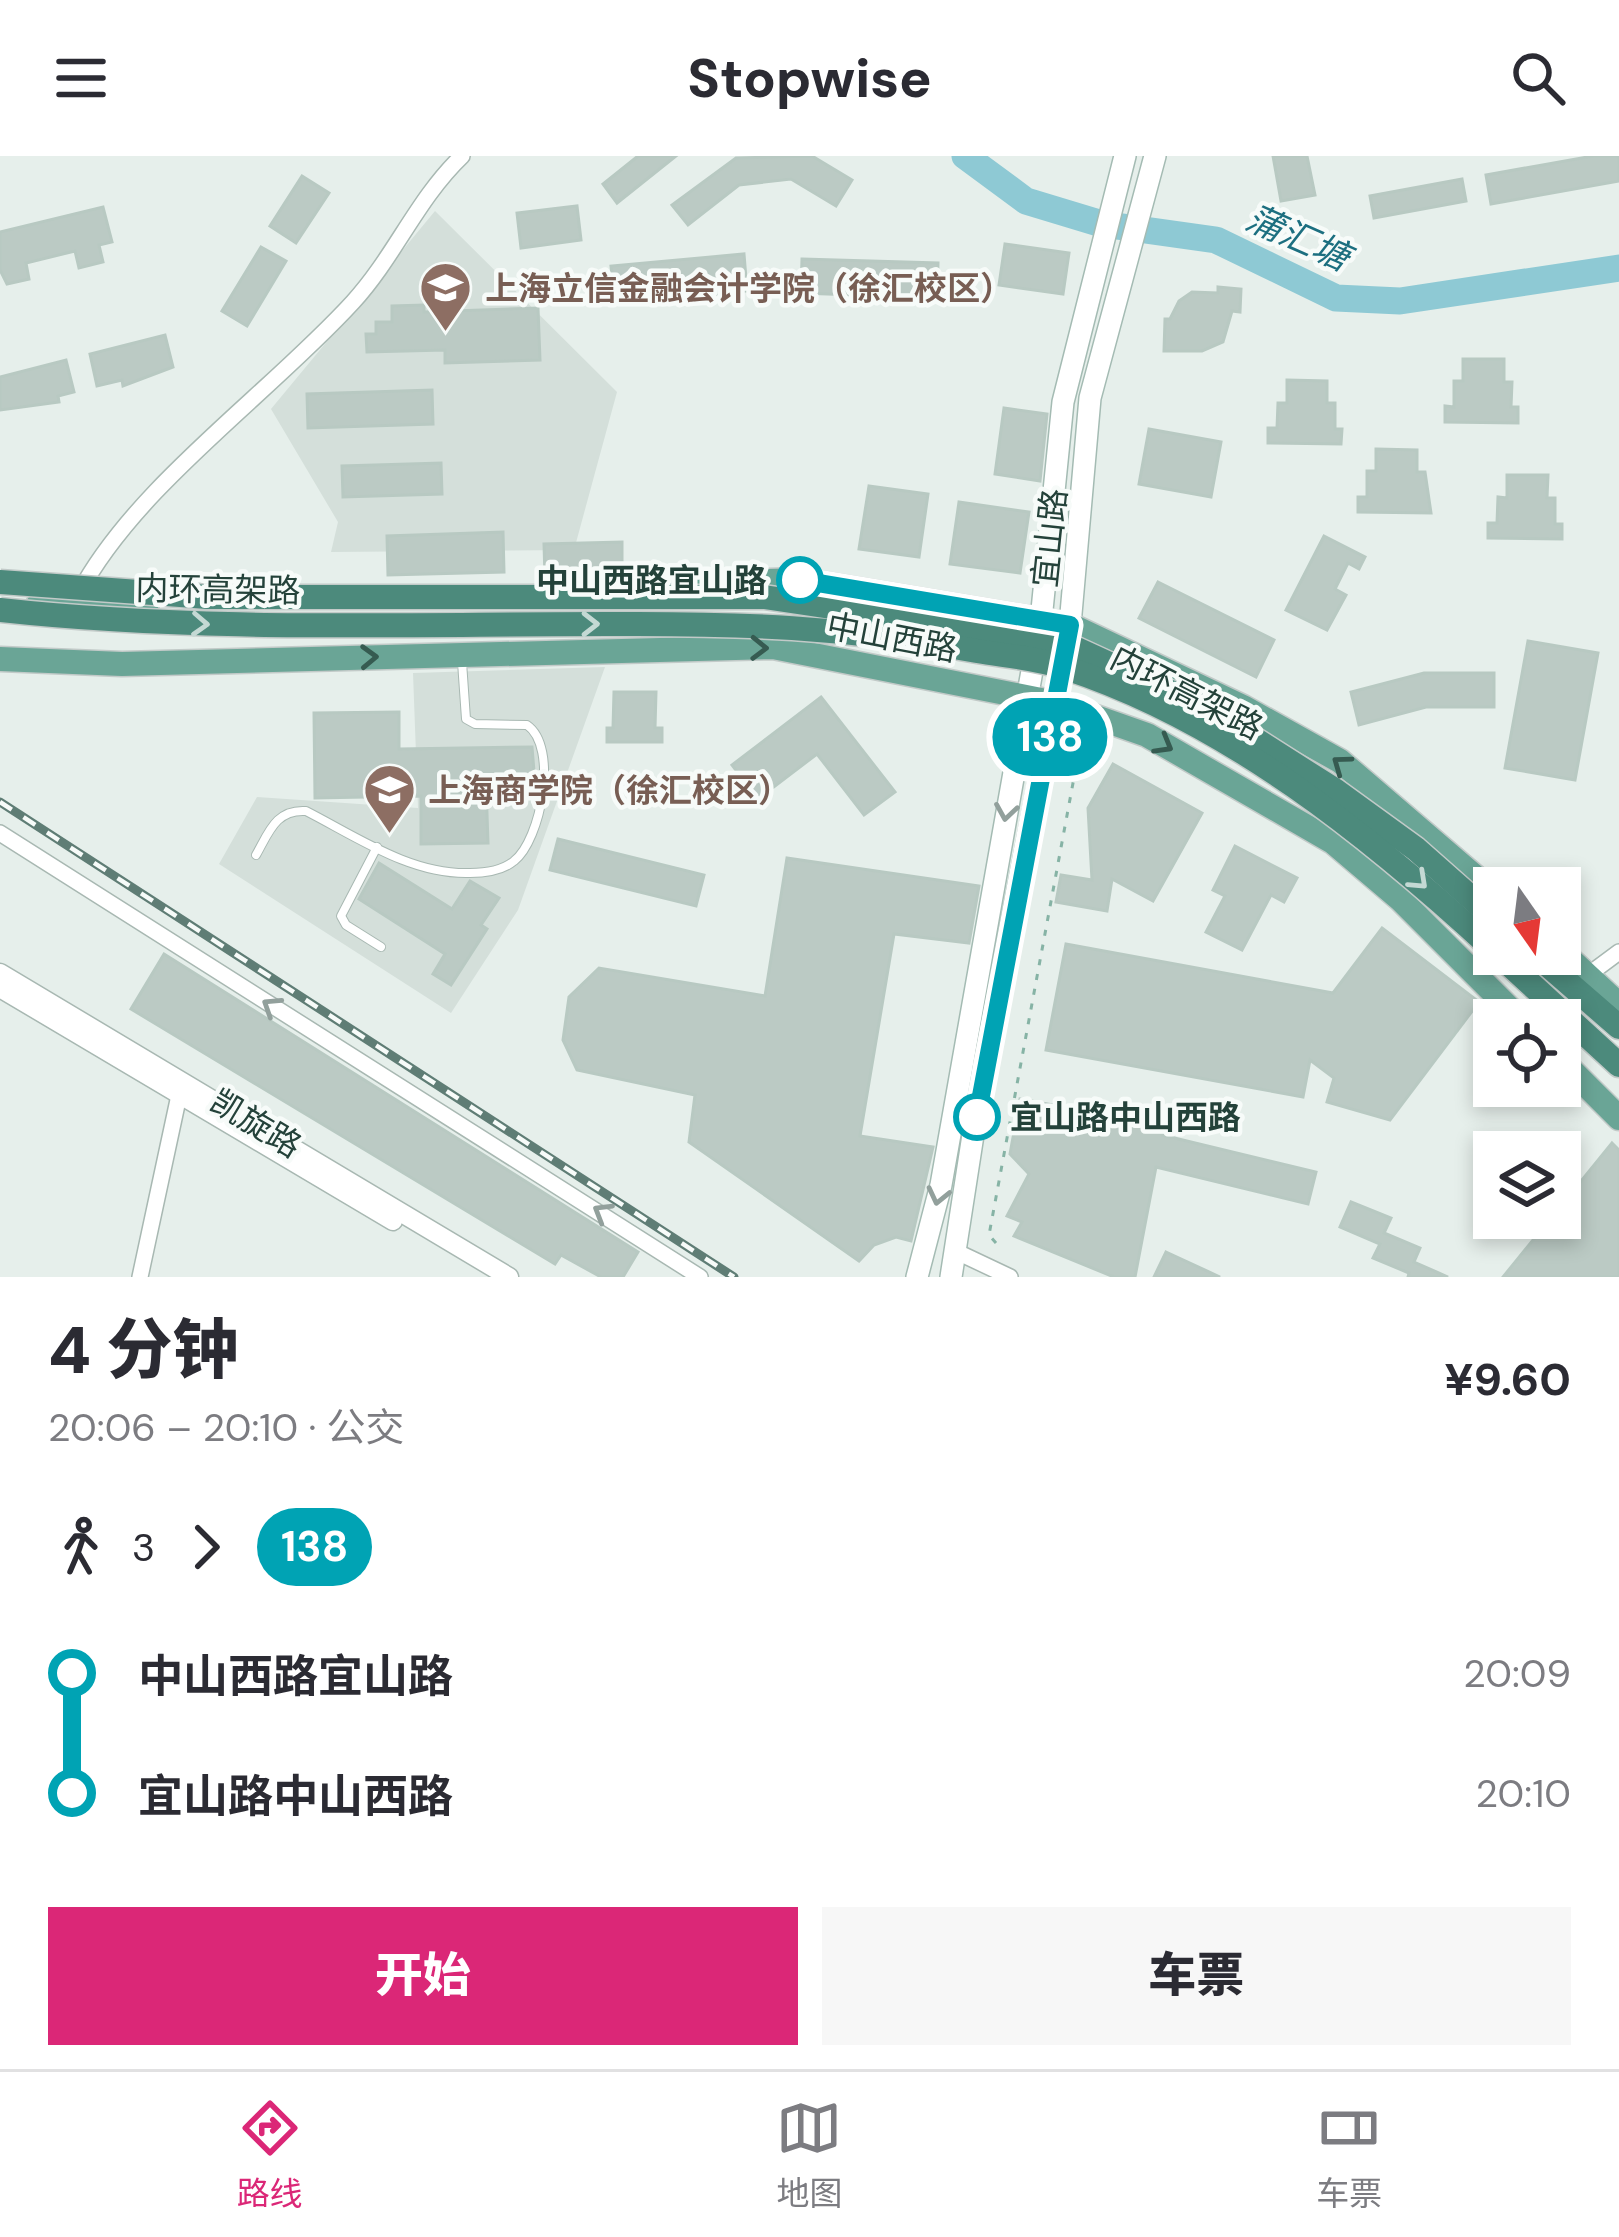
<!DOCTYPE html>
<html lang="zh">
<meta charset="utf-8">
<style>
:root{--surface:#fff;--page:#f7f7f7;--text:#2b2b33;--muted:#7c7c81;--line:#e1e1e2;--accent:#db2777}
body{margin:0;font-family:"DM Sans","Noto Sans SC",sans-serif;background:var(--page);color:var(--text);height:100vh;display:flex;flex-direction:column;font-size:45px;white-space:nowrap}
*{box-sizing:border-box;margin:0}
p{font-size:39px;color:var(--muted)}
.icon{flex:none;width:66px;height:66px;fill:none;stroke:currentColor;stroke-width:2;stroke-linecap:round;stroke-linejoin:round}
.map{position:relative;height:1121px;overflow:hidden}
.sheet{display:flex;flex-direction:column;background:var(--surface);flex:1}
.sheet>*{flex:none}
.badge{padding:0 24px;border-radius:39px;font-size:42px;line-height:78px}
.needle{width:78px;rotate:166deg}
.buttons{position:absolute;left:1473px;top:711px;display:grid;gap:24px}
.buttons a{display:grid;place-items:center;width:108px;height:108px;border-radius:0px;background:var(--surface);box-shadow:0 6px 18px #0003;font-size:60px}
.map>.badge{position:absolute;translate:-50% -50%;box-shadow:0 0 0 6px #fff}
.legs{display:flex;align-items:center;gap:18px;height:132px;padding:0 48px;font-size:39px}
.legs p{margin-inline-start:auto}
.head{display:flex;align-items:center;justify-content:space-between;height:204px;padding:0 48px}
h1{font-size:66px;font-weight:800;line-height:90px}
.primary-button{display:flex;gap:24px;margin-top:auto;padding:24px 48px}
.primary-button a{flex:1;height:138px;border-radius:0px;background:var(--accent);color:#fff;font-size:48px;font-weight:800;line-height:138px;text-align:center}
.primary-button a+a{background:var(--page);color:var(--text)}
ul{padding:0 48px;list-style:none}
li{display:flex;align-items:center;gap:42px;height:120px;font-size:45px}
li i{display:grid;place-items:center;width:18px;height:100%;margin:0 15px;background:currentColor}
li i::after{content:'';width:30px;height:30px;margin:-15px;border:9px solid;border-radius:50%;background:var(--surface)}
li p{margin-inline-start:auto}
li:first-child i{background:linear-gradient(#0000 50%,currentColor 0)}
li:last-child i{background:linear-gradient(currentColor 50%,#0000 0)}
header{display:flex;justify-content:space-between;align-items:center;height:156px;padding:0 48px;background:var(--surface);font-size:54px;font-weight:800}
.tab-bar{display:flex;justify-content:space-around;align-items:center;height:168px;border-top:3px solid var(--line);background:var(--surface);font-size:33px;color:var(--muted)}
.tab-bar a{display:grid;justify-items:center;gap:6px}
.tab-bar .selected{color:var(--accent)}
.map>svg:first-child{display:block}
</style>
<header><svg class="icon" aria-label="menu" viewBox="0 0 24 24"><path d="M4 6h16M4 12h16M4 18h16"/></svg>Stopwise<svg class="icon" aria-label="search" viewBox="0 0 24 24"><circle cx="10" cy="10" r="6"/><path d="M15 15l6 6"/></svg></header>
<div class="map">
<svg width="1619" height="1121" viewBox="0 0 1619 1121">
<rect width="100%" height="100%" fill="#e6efeb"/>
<g fill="#d4dfda">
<polygon points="435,55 617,236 574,394 331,396 338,366 271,253"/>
<polygon points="605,511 518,754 451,857 219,708 257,641 418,652 413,517"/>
</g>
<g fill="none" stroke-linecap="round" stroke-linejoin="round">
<polyline stroke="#8ec9d4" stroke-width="27" points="965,0 1026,45 1102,68 1216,84 1336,142 1400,145 1619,112"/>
</g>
<g fill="#bbcac4" stroke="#b8c9c2" stroke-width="3">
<polygon points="638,0 676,0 617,47 603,28"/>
<polygon points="812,0 852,24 836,50 791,23 739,29 688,69 672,49 736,2"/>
<polygon points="1273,0 1307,0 1315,39 1281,45"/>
<polygon points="1593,0 1619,0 1619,25 1491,48 1486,19"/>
<polygon points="302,20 329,37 296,87 270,70"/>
<polygon points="1462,23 1466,45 1374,62 1370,40"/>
<polygon points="577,50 581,84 521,92 517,57"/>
<polygon points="103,51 112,86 99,89 103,106 79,112 75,95 26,107 29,123 7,128 0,114 0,76"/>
<polygon points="1005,88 1069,97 1063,138 999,129"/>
<polygon points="261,91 286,105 247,170 222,155"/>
<polygon points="744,98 747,135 615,148 611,110"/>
<polygon points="802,103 938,107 937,142 801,137"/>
<polygon points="1218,131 1241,133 1240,156 1232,155 1223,186 1202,195 1164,195 1165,163 1170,163 1179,145 1192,136 1218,137"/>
<polygon points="424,149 424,156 538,152 540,204 445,207 445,194 367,196 366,178 376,178 376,166 392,166 392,150"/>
<polygon points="165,179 173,211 123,230 122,224 97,230 90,198"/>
<polygon points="1463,203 1504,203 1504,226 1512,226 1511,251 1518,251 1518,267 1445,266 1445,250 1454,251 1454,225 1463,225"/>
<polygon points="66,204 74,236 58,240 59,246 0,254 0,221"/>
<polygon points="1287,224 1327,225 1327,247 1335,247 1335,273 1342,273 1341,288 1268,287 1268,272 1277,272 1278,247 1287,247"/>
<polygon points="432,234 433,268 308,272 307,238"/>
<polygon points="1004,252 1047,258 1040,325 995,318"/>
<polygon points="1149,273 1221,286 1211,341 1139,328"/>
<polygon points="1376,293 1417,294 1417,316 1425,316 1431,357 1358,356 1358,341 1367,341 1367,315 1376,315"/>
<polygon points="441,307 442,338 343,341 342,310"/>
<polygon points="1507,319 1548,319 1547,342 1555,342 1555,368 1562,368 1562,383 1488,382 1488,367 1497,367 1498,341 1507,342"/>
<polygon points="869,330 928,338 919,401 859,393"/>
<polygon points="959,346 1029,356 1020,417 950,408"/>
<polygon points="503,376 504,416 388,419 387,380"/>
<polygon points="1324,380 1365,401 1359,413 1348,407 1335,433 1346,439 1327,474 1286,454"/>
<polygon points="622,386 622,413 602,420 545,421 544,388"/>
<polygon points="1158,426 1274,484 1256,521 1139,462"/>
<polygon points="1528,485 1598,497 1575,624 1505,612"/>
<polygon points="1424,517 1494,517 1494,551 1426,551 1359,569 1351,536"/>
<polygon points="614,536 656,536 655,572 662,572 662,586 607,586 607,572 613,572"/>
<polygon points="821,541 895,636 864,659 817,598 758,643 732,609"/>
<polygon points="399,556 399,593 532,591 535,628 486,629 488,687 421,688 421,640 315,642 314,557"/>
<polygon points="1113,608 1202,657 1153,745 1112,723 1107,755 1056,746 1061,719 1092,724 1088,652"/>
<polygon points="558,683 704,719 696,750 550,714"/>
<polygon points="1235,690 1297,722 1284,746 1271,739 1242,794 1206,776 1225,740 1213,734"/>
<polygon points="787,702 979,730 969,787 894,778 860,980 933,991 911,1085 896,1081 874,1089 859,1105 689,986 695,939 577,914 563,884 569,841 599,812 765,840"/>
<polygon points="379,707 452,753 470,725 499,742 481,769 487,773 451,829 433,818 445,798 359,743"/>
<polygon points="1382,772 1479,846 1390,964 1327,946 1334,922 1310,904 1303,941 1046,894 1066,788 1333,837"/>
<polygon points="164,798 638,1096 623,1121 601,1121 561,1099 555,1108 131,853"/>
<polygon points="1020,943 1163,969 1162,979 1316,1016 1308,1048 1156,1011 1135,1121 1114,1121 1014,1080 1022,1066 1007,1060 1029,1018 1010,998"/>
<polygon points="1612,987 1619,994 1619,1121 1503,1121 1551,1062 1560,1062 1560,1051"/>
<polygon points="1351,1046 1391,1062 1384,1077 1420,1092 1414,1106 1448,1121 1408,1121 1409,1117 1373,1102 1380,1088 1340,1071"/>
<polygon points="1166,1096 1220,1121 1154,1121"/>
</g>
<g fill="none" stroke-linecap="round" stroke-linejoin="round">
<defs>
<g id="service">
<polyline points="377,691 341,760 346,769 381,791"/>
<path d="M256,699C269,676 276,653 306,655C357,681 411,719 470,717C485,717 502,715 514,705C541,684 559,591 527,569L475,568L466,563L462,506"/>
</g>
<g id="minor">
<path d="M79,437C136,330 269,238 353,146C395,100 417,43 462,0"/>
<polyline points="0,677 700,1121"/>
<polyline points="1588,819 1619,796"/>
<polyline points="955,1095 1010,1121"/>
<polyline points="140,1121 181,930"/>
</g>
<g id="tertiary">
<polyline points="0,817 509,1121"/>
<polyline points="0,832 393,1065"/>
</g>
<g id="secondary">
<polyline points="917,1121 941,1029 1041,464 1063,246 1125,0"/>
<polyline points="951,1121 984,908 1070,469 1090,242 1155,0"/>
</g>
<g id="primary">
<polyline points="614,430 800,424 1070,469 1243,551 1340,605 1494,737"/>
<polyline points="38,449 148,445"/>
<polyline points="0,503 122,508 773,491 1056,547 1147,579 1333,686 1400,743 1521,864"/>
<polyline points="1560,794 1619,849"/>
<polyline points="1560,903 1619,962"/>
</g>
<g id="trunk">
<polyline points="1498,798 1619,909"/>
<polyline points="1535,798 1619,871"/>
</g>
</defs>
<use href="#service" stroke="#a8b8b2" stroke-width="10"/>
<use href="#minor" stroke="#a8b8b2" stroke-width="18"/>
<use href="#tertiary" stroke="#a8b8b2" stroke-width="21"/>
<use href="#secondary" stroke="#a4bbb3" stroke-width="24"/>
<use href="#primary" stroke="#c2cac8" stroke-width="27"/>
<use href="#trunk" stroke="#c2cac8" stroke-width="27"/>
<polyline stroke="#86b3a5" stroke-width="3" stroke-dasharray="6 9" stroke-linecap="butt" points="996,1087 989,1079 1081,584 1072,581"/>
<use href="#service" stroke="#fff" stroke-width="8"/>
<use href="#minor" stroke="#fff" stroke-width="15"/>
<use href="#tertiary" stroke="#fff" stroke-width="18"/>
<use href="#secondary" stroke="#fff" stroke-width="21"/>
<use href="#primary" stroke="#6aa596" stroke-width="24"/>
<use href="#trunk" stroke="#4c8a7c" stroke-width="24"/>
<defs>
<polyline id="rail" points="0,646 734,1121"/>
</defs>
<use href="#rail" stroke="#5f7d75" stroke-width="9"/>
<use href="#rail" stroke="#f7fbf9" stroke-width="4.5" stroke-dasharray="14" stroke-linecap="butt"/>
<defs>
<g id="trunk-bridge">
<polyline points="0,426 208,441 764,441 1059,485 1207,553 1336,635 1416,693 1494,762"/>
<path d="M0,454C201,476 405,468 607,468C736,467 849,471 977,495C1006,500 1038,502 1066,512C1228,565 1371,681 1494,794"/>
</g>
</defs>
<use href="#trunk-bridge" stroke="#c2cac8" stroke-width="27" stroke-linecap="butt"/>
<use href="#trunk-bridge" stroke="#4c8a7c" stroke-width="24"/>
</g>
<defs><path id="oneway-chevron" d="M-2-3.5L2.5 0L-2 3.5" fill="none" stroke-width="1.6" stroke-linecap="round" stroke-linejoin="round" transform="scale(3)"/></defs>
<g stroke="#c4d9d4">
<use href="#oneway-chevron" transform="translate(200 468) rotate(3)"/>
<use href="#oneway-chevron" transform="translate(590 468)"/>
<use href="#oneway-chevron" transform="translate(1419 725) rotate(43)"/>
</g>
<g stroke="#365b51">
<use href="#oneway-chevron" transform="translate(759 492) rotate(1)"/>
<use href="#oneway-chevron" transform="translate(369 501) rotate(-2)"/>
<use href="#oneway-chevron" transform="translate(1164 589) rotate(30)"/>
<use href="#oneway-chevron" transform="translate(1341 608) rotate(-144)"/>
</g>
<g stroke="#92a09c">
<use href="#oneway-chevron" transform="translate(1006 656) rotate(99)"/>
<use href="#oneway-chevron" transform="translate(271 850) rotate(-147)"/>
<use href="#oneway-chevron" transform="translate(938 1040) rotate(103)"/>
<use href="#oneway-chevron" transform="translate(602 1056) rotate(-149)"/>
</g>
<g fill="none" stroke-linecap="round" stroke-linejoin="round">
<defs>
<polyline id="line-1" points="800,424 1070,469 977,961"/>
</defs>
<use href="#line-1" stroke="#fff" stroke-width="27"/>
<use href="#line-1" stroke="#00a3b4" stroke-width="18"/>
</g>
<defs>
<symbol id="university-pin" viewBox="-11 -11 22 30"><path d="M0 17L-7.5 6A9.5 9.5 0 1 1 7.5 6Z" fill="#8d6e63" stroke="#f7fbf9"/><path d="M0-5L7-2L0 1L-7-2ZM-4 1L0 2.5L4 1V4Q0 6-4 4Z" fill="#fff"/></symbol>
</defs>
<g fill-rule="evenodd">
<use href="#university-pin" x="416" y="102" width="59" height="81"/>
<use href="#university-pin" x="360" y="604" width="59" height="81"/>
</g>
<g fill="#fff" stroke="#00a3b4" stroke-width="6">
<circle cx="800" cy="424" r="21"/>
<circle cx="977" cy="961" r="21"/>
</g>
<g text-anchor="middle" stroke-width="9" stroke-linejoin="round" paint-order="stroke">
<g font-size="33" font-weight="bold" fill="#785e54" stroke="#f7fbf9" text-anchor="start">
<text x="485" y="144">上海立信金融会计学院（徐汇校区）</text>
<text x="428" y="646">上海商学院（徐汇校区）</text>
</g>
<g font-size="33" fill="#24423a" stroke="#f7fbf9">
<text transform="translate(1049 382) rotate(-84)" y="12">宜山路</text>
<text transform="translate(218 433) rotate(1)" y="12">内环高架路</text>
<text transform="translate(892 481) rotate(11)" y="12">中山西路</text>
<text transform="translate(1187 536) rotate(27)" y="12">内环高架路</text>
<text transform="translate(256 967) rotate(31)" y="12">凯旋路</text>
</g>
<g font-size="33" font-weight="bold" fill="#24423a" stroke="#f7fbf9" text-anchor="end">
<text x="767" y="436">中山西路宜山路</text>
<text x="1010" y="973" text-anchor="start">宜山路中山西路</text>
</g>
<g font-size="36" font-style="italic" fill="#1c6f80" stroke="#f7fbf9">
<text transform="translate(1298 81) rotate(24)" y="13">蒲汇塘</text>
</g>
</g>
</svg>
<div class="buttons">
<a><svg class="needle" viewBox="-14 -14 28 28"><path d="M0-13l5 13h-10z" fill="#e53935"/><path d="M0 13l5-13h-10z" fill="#7c7c81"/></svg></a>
<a><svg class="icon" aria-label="locate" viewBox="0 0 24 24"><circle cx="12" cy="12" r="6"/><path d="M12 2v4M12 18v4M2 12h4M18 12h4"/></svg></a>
<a><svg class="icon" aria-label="layers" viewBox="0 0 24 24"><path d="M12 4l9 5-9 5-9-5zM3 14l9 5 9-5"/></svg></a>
</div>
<b class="badge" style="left:1050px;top:581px;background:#00a3b4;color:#fff">138</b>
</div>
<section class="sheet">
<div class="head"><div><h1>4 分钟</h1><p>20:06 – 20:10 · 公交</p></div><b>¥9.60</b></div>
<div class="legs"><svg class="icon" aria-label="walk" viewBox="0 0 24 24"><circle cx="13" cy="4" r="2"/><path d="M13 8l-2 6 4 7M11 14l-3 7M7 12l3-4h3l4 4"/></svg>3<svg class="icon" aria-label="forward" viewBox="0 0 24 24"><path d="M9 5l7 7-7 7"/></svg><b class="badge" style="background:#00a3b4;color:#fff">138</b></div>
<ul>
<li><i style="color:#00a3b4"></i><b>中山西路宜山路</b><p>20:09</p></li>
<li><i style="color:#00a3b4"></i><b>宜山路中山西路</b><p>20:10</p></li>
</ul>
<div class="primary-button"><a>开始</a><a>车票</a></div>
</section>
<nav class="tab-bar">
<a class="selected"><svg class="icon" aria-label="directions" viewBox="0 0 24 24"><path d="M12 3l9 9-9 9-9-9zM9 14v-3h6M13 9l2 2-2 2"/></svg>路线</a>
<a><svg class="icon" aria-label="map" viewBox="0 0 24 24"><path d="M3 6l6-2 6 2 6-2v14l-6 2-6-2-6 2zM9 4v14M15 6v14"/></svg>地图</a>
<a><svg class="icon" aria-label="tickets" viewBox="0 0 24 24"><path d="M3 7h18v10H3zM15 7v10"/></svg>车票</a>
</nav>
